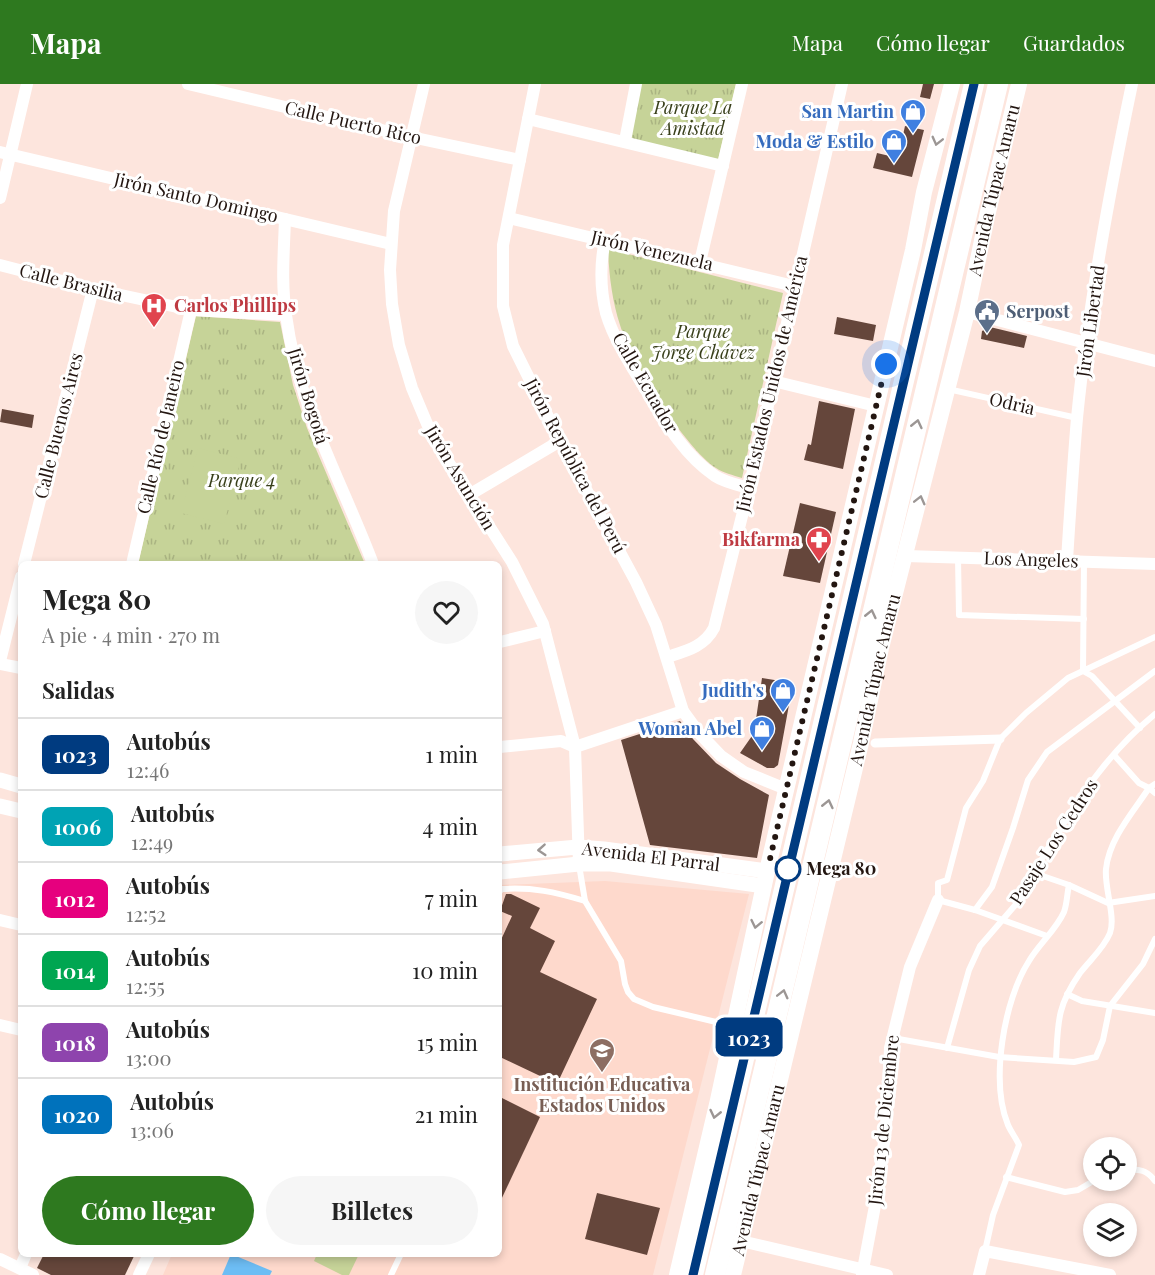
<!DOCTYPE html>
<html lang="es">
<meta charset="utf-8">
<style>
:root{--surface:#fff;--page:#f6f6f6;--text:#222;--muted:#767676;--line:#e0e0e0;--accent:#2e791f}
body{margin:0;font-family:"Playfair Display",serif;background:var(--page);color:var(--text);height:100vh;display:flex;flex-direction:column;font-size:22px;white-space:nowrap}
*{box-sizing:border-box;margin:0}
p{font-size:20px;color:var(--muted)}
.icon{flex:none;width:33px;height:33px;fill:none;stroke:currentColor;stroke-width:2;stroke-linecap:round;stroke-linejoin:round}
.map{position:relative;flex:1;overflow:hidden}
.side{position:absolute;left:18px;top:477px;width:484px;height:696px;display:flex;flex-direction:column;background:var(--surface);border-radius:9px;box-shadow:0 3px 9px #0003}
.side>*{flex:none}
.badge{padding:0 12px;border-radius:9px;font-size:21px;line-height:39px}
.tools{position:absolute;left:1083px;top:1053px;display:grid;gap:12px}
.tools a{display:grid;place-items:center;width:54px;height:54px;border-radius:50%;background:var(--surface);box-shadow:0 3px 9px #0003;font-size:30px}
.you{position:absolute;width:30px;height:30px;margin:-15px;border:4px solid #fff;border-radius:50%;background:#1a73e8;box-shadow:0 0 0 9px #1a73e833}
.map>.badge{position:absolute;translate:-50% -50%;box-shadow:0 0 0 3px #fff}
h2{padding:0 24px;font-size:22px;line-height:54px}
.round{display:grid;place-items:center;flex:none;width:63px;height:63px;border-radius:32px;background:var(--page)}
.headline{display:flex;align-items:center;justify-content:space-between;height:102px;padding:0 24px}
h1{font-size:28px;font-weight:700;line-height:45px}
.action{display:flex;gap:12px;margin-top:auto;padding:12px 24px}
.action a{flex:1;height:69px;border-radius:36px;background:var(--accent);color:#fff;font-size:24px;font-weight:700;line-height:69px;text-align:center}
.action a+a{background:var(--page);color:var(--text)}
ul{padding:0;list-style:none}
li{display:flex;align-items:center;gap:18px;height:72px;padding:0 24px;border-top:2px solid var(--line)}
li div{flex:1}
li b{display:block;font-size:22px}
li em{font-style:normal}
li .badge{min-width:66px;font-weight:700;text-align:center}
header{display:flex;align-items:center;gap:36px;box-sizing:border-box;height:84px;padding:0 30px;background:var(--accent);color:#fff}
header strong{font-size:28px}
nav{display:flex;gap:33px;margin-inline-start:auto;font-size:21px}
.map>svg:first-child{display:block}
</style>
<header>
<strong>Mapa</strong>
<nav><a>Mapa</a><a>Cómo llegar</a><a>Guardados</a></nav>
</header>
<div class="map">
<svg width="1155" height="1191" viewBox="0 0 1155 1191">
<defs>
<pattern id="park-tufts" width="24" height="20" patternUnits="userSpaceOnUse" patternTransform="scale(1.5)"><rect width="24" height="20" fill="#c6d398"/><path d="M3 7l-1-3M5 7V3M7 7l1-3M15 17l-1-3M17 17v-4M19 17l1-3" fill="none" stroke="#aab482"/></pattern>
</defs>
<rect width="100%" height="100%" fill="#fde5dd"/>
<polygon fill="#fed9cc" points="605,797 749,810 653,1191 163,1191 172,1170 500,1170 500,801"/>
<g fill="url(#park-tufts)">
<polygon points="641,0 736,0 718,76 630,55"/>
<path d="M608,165L783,209L742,394C733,391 723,389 716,384C685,364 631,277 620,241C612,216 609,191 608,165Z"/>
<polygon points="196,232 280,238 293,301 307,344 365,480 138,480"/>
</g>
<g fill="#c6d398">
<polygon points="198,364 241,375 224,440 181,429"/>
<polygon points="317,1170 359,1170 349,1191 342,1191 314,1177"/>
</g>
<polygon fill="#6dbdf4" points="231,1170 272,1187 270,1191 222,1191"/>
<g fill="#65463b">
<polygon points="923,0 934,0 930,15 920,13"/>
<polygon points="905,42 924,46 912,93 873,84 877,69 898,74"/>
<polygon points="837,233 876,241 873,257 834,250"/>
<polygon points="990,243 1027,252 1024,264 981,255 982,247"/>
<polygon points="819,317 855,325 843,385 804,376 808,360 811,361"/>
<polygon points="2,325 34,331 32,344 0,338"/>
<polygon points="800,419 836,428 820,499 783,492"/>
<polygon points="762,594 793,599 778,681 774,684 767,684 740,669 754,649"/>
<polygon points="680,637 693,655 716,679 740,695 769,711 757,774 650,761 621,656"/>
<polygon points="506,810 511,810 540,824 530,844 555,857 540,888 597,915 557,1000 500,973 500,858 512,832 500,827"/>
<polygon points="500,1013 540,1033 500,1118"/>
<polygon points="597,1109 660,1124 647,1171 585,1155"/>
<polygon points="44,1170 135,1170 125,1191 51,1191 37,1184"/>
</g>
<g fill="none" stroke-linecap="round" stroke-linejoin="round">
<g stroke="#fff" stroke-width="6">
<polyline points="948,305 1077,334"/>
<polyline points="958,474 959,531 1084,535"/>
<polyline points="1083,587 1084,477"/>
<polyline points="1083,587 1092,592 1140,644"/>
<polyline points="1114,671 1139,699 1149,704 1155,709"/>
<polyline points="579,781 585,817 621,877 625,900 628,908 634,915 653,923 733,942"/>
<polyline points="1034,789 1069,801 1108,819 1155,812"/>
<path d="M500,807L502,805C533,803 555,808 585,817"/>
<polyline points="975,826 992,803 1013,744 1028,696 1047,668 1155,587"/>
<polyline points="1047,852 975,826 938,816 938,799 947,796 966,724 983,697 1000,655 1026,629 1068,594 1155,553"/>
<polyline points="1067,910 1082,917 1155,929"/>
<polyline points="893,954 999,973 1074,978 1096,973 1103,956 1110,922 1143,880 1155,855"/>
<path d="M947,964L969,886L980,862L1023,812L1047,765L1050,763C1077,714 1111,666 1155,630"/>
<path d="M1056,976C1058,938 1057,922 1080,889C1090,876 1104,864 1110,849C1116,833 1104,803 1106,785C1109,755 1133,728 1149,704L1155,700"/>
<path d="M1126,1086C1140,1085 1147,1086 1155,1097"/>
<polyline points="1006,1093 1065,1108 1078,1106 1095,1096"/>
<path d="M985,1167L993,1131L1019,1061C1016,1054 1011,1048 1008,1041C990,997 1004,916 1029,877C1039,860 1056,846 1064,828C1067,820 1067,810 1069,801"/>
<polyline points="391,1191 401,1170"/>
</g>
<polyline stroke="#fff" stroke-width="9" points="875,659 1000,655"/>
<g stroke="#fff" stroke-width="12">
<polyline points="188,0 411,53 520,76"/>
<polyline points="424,0 394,127 390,186 392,220 399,261 412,304 433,354 512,478 543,540 575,663 579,780"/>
<polyline points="535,0 503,161 503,222 513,262 560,357 636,498 656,541 683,627 699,649 721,672 744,688 786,705"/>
<polyline points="528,35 723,82"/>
<polyline points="625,57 636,0"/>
<polyline points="0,68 391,160"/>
<polyline points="0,114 27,0"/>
<polyline points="509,134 794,202"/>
<path d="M285,135C284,167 281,199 286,231C298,323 341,395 373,480"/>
<path d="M605,156C600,180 600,204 606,229C613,253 628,277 641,298C662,332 681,369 715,392C724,398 738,401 749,404"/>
<polyline points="700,178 742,0"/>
<polyline points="0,181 93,205 191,226 286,231"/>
<polyline points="967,228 1155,277"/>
<polyline points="773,297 876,322"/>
<polyline points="469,411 560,357"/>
<polyline points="906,472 1155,480"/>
<path d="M1067,476C1070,429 1073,381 1077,334C1088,222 1109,110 1132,0"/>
<polyline points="24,480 93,205"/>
<polyline points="132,480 191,226"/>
<polyline points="500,558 545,547"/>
<path d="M667,573C686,567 704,563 714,544L749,404L842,0"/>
<polyline points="0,577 21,493"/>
<polyline points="0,580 21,584"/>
<polyline points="500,663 561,657 575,663 683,627"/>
<polyline points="0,836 21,841"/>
<polyline points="0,941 21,946"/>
<polyline points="741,1157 887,1191"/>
<polyline points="0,1175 33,1191"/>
<polyline points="20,1184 26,1170"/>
<polyline points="139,1191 149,1170"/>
<polyline points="862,1191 877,1111 886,1043 890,964 910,883 938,816"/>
<polyline points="979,1191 985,1167 1110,1191"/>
</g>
<g stroke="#fff" stroke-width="15">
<polyline points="0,696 21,702"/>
<polyline points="0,722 21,727"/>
<polyline points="500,770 578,763 604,765 767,787"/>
<polyline points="500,788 579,780 611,780 764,802"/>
</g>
<g stroke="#fff" stroke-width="16">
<polyline points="677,1191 718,1016 767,787 913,166 924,108 952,0"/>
<path id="s1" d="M733,1191L861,659L881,564L967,228L988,128L1019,0"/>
</g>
<g stroke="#fff" stroke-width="20">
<polyline points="693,1191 974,0"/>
<path d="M715,1191C811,794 903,397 998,0"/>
</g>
</g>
<defs><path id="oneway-chevron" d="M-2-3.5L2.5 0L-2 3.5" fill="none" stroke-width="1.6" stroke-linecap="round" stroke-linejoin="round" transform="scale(1.5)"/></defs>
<g stroke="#9c9694">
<use href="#oneway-chevron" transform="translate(937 57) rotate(104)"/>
<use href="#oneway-chevron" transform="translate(917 340) rotate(-77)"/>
<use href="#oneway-chevron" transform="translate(920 416) rotate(-76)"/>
<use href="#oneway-chevron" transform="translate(871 530) rotate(-77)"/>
<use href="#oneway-chevron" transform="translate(828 720) rotate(-77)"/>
<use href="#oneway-chevron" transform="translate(542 766) rotate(176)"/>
<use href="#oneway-chevron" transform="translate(756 840) rotate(102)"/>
<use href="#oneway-chevron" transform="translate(783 910) rotate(-76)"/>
<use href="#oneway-chevron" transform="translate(715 1030) rotate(103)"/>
</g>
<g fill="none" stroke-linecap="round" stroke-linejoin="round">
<defs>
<polyline id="line" points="693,1191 974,0"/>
</defs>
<use href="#line" stroke="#fff" stroke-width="14"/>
<use href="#line" stroke="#003b80" stroke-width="9"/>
<polyline stroke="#231611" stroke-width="6" stroke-dasharray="0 10.8" points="788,785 770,775 886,280"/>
</g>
<defs>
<symbol id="shop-pin" viewBox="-11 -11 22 30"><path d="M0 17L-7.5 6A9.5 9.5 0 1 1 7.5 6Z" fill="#3f7fe0" stroke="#fff"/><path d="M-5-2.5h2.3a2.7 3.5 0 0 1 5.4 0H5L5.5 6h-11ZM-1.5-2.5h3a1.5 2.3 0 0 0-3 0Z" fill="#fff"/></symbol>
<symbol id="hospital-pin" viewBox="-11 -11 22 30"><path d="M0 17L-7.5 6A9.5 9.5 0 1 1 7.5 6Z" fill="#e0444e" stroke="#fff"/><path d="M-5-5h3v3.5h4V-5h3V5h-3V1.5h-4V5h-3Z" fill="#fff"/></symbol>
<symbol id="civic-pin" viewBox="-11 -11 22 30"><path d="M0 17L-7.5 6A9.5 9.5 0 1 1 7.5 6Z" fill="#5c6f8a" stroke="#fff"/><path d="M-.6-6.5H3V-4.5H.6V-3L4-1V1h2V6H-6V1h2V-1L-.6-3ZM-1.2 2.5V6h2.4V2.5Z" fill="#fff"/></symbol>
<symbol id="pharmacy-pin" viewBox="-11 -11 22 30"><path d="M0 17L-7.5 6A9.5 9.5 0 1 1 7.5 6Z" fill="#e0444e" stroke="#fff"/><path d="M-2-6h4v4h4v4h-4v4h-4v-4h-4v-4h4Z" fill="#fff"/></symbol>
<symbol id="school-pin" viewBox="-11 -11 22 30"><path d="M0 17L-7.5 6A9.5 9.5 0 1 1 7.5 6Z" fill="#8d6e63" stroke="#fff"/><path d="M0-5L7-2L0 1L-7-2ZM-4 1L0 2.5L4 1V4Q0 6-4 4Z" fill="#fff"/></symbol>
</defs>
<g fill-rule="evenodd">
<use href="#shop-pin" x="898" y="13" width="30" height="40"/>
<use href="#shop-pin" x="879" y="43" width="30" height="40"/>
<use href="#hospital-pin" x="139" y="207" width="30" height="40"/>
<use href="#civic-pin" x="972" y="213" width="30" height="40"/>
<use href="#pharmacy-pin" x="804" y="441" width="30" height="40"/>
<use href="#shop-pin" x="768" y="592" width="30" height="40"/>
<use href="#shop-pin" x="747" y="630" width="30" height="40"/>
<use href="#school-pin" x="587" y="952" width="30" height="40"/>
</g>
<circle fill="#fff" stroke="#003b80" stroke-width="3" cx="788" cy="785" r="12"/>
<g text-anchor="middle" stroke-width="6" stroke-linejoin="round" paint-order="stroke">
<g font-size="18" font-style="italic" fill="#383f1a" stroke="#fff">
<text x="693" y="30">Parque La<tspan x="693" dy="21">Amistad</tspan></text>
<text x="703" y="254">Parque<tspan x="703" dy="21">Jorge Chávez</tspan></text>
<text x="242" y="403">Parque 4</text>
</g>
<g font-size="18" font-weight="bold" fill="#366cbe" stroke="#fff" text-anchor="end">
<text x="894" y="34">San Martin</text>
<text x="874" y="64">Moda &amp; Estilo</text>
<text x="764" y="613">Judith's</text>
<text x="742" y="651">Woman Abel</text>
</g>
<g font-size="18" fill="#231611" stroke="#fff">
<text transform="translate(353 39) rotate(13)" y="6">Calle Puerto Rico</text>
<text dy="6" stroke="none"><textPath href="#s1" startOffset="1116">Avenida Túpac Amaru</textPath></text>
<text transform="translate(196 114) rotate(13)" y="6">Jirón Santo Domingo</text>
<text transform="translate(652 167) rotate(13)" y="6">Jirón Venezuela</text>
<text transform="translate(71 199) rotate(14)" y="6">Calle Brasilia</text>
<text transform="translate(1091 237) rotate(-82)" y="6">Jirón Libertad</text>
<text transform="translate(645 299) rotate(60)" y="6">Calle Ecuador</text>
<text transform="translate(772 300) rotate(-77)" y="6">Jirón Estados Unidos de América</text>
<text transform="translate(308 312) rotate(73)" y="6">Jirón Bogotá</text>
<text transform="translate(1012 320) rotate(13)" y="6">Odria</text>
<text transform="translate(59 342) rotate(-76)" y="6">Calle Buenos Aires</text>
<text transform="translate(161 353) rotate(-77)" y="6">Calle Río de Janeiro</text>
<text transform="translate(575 382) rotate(62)" y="6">Jirón República del Perú</text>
<text transform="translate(460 394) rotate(59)" y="6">Jirón Asunción</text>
<text transform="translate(1031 476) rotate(2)" y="6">Los Angeles</text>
<text dy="6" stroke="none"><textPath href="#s1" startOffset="612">Avenida Túpac Amaru</textPath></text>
<text transform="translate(1054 758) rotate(-57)" y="6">Pasaje Los Cedros</text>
<text transform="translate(651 773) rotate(7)" y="6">Avenida El Parral</text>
<text transform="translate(884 1036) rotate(-84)" y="6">Jirón 13 de Diciembre</text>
<text dy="6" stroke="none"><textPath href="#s1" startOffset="108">Avenida Túpac Amaru</textPath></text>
</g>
<g font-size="18" font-weight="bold" fill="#be3a42" stroke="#fff" text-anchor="start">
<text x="174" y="228">Carlos Phillips</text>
<text x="800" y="462" text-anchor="end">Bikfarma</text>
</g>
<g font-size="18" font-weight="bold" fill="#4e5e75" stroke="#fff" text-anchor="start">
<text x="1006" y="234">Serpost</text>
</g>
<g font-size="18" font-weight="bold" fill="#231611" stroke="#fff" text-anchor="start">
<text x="806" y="791">Mega 80</text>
</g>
<g font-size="18" font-weight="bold" fill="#785e54" stroke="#fff">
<text x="602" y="1007">Institución Educativa<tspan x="602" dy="21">Estados Unidos</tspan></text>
</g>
</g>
</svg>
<div class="tools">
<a><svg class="icon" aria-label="locate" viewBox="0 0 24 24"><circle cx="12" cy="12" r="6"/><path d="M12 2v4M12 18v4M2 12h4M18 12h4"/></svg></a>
<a><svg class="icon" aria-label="layers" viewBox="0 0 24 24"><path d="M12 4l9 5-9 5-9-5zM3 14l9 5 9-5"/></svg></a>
</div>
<div class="you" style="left:886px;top:280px"></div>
<b class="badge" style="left:749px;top:953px;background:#003b80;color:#fff">1023</b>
<section class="side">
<div class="headline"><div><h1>Mega 80</h1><p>A pie · 4 min · 270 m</p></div><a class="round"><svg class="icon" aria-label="heart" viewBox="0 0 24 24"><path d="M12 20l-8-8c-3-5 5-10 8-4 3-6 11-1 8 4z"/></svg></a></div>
<h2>Salidas</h2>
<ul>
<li><span class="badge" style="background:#003b80;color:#fff">1023</span><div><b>Autobús</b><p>12:46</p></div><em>1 min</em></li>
<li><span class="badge" style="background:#00a3b4;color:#fff">1006</span><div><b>Autobús</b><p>12:49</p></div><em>4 min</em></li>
<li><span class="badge" style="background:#e6007e;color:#fff">1012</span><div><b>Autobús</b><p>12:52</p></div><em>7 min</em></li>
<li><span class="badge" style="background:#00a651;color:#fff">1014</span><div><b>Autobús</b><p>12:55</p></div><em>10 min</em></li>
<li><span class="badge" style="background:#8e44ad;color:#fff">1018</span><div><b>Autobús</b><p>13:00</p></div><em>15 min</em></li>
<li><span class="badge" style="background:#0072bc;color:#fff">1020</span><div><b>Autobús</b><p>13:06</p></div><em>21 min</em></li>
</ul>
<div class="action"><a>Cómo llegar</a><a>Billetes</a></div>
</section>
</div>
